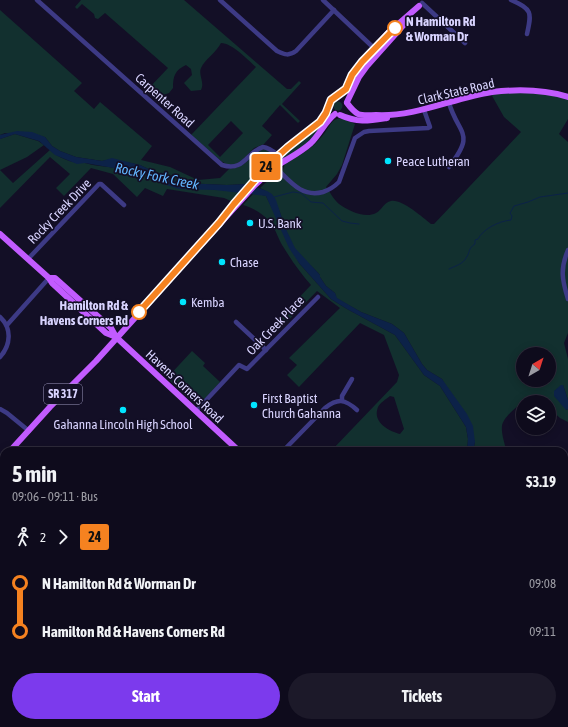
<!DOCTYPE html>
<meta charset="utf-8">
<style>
:root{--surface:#0e0b1c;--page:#1c1929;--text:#f1f3f6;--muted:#9b9ba3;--line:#2e2b3b;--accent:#7c3aed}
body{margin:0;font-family:"Asap Condensed",sans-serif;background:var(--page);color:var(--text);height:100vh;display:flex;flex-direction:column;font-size:15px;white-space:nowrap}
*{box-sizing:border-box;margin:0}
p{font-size:13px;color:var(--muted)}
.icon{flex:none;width:22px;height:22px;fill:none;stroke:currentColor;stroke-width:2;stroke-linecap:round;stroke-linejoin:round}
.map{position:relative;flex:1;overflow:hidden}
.drawer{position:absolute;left:0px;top:447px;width:568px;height:280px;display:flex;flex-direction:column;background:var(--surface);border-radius:12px 12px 0 0;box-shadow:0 2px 10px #0003,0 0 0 1px var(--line)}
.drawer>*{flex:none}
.badge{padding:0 8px;border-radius:3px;font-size:14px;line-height:26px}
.needle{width:26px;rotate:39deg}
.fabs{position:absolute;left:516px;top:347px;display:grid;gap:8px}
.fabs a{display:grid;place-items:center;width:40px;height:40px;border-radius:50%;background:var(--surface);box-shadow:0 2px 10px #0003,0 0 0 1px var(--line);font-size:20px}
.map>.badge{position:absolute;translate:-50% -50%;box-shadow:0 0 0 2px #fff}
.legs{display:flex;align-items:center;gap:6px;height:44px;padding:0 12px;font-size:13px}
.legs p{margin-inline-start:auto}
.summary{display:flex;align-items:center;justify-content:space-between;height:68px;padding:0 12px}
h1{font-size:22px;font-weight:700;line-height:30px}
.action{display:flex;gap:8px;margin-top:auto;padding:8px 12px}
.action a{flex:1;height:46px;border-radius:24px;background:var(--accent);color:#fff;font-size:16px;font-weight:700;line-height:46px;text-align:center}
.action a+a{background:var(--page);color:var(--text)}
ul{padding:0 12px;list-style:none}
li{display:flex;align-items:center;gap:14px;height:48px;font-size:15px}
li i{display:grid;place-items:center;width:6px;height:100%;margin:0 5px;background:currentColor}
li i::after{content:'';width:10px;height:10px;margin:-5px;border:3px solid;border-radius:50%;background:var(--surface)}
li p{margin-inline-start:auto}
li:first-child i{background:linear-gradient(#0000 50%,currentColor 0)}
li:last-child i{background:linear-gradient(currentColor 50%,#0000 0)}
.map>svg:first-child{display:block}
</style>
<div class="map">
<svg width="568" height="727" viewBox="0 0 568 727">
<rect width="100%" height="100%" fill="#130f26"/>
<g fill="#12302f" fill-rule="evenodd">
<path d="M81,0H184L287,89H291L299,81L301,83L282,104L300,121L298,123L280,105L262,126L272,135L264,144L254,148L242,160L236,164L228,165L221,161L191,135L256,67C247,59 232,43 221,43C216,53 205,59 201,68C198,75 205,82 201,90L191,91L184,83L192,75L191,69L186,65C175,70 173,76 173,88L169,93L157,97L149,92L150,87L168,68L105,13L98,19L95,18L94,14L82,4L77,9L75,7ZM231,121L243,133L220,157L208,145Z"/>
<path d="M0,10L82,83L74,91L94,109L100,102L152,146L141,160L170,167L198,180L220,178L229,169C251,167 248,153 265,149L272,152L273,154L247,184L227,185L183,183L168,180L155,172L140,165L112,159L102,161L76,157L60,151L52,146L45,137L5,133L0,135Z"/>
<path d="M528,91L568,99V119L559,134L568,142V333L564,343L568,359V400L563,385L566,410L568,409V422L560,418L549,408V402H542L537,397L533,396C524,400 503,416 502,426C501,434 505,443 506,451H473L475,442L442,379L427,370L422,364L404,333L392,324L361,312L336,298L335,293L326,286L320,277V275C312,266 301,257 294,248C282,229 282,197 260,188L274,175L283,170L285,163C300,156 313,148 323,135C327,131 331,120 337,119C342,117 350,122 355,124L342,165L337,174L326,187C330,192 334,200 339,204C349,211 365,219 376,213C382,210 384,202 391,201C402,199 422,217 431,224H434L521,132L504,117L491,94ZM523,354H549V380H523Z"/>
<circle cx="338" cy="106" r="4.5"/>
<polygon points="329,114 332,116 309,144 284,158 282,156 320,127"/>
<polygon points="15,134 38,141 44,145 27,157 0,170 0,139"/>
<path d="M50,150C59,158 73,164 85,163C109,170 146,165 163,184L240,192L231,201L224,198L167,189L163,196L145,188L137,197L113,174L91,168L64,196L56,188L70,174L50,157L0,208V170L13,183Z"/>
<path d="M254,193L266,196L299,263L331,299L347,309L395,335L424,375L440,386L466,427L468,439L467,451H331L397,382L399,375L384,335L360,323L299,387L287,375L297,365L289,358L340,308L317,291L278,331L272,326L311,285C301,274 292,261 284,248C279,241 277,233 273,226C267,216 254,208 243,205ZM390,396L394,397L404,429L400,434C388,431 372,422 378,407C380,403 386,399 390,396Z"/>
<polygon points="192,351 205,363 203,366 220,382 200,404 196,405 167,378"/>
<polygon points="564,497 568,508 568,558 564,574"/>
<polygon points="564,585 568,592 568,615 567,605 564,600"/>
<polygon points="564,663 568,670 568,727 542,727 538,723 564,723"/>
<polygon points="275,723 296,723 293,727 271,727"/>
</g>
<g fill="#0c2248">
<polygon points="17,131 32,132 45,137 52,146 60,151 76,157 102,161 112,158 140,165 155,172 169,180 183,183 227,185 248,184 267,191 272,194 276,200 285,227 295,248 320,275 320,277 326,286 335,293 337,298 361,312 392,324 404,333 422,364 427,370 442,379 467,414 473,426 475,442 473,451 467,451 468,439 466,427 440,386 424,375 395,335 347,309 331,299 299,263 289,248 266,196 215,190 179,189 163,184 160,180 148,174 85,163 77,164 55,155 39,141 15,134 0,139 0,135"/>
<polygon points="561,385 563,385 568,400 568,409 566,410 554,396 554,391"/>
<polygon points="564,600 567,605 568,615 568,670 564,663"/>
</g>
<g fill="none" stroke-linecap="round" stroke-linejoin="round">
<g stroke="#0c2248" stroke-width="1">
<polyline points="274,197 293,192 301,193 311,202 323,203 342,221 350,223 359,224"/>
<path d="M449,269C455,266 463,264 466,258C470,253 468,248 475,244V240L478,239C483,229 499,221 511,220L512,216L510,213L514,206L528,202L540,197L568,193"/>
</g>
<g stroke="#3d3a85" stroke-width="4.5">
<path d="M37,0L222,165C245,172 246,152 263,147C273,148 278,157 286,161"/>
<path d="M220,0L277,51C285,55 289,56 296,51L334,10"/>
<polyline points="323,0 376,50"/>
<path d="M511,0C532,9 532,12 527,34"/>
<polyline points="422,3 465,43"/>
<path d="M275,167C289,180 301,198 323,192C329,190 334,187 339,182L355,138L364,132L369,131L428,128L430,127L424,110"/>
<path d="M449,167C476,132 459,136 449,103"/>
<path d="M568,250C560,269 562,280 568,299"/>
<polyline points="28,259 99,184 101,184 124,205"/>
<path d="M0,317C12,328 11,345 0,357"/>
<polyline points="236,322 266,350"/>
<polyline points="7,325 49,278"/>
<polyline points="342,401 342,396 352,379"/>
<polyline points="0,409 7,413 29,431"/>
<polyline points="196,411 239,365 247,369 318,297"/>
<path d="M283,451L325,408C338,398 345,399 357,410"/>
<polyline points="0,604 4,609"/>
<polyline points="0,708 4,701"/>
<polyline points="0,722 5,727"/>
<polyline points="113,723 116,727"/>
<polyline points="182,723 186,727"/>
<polyline points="317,723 322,727"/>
<polyline points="406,723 416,723"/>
<polyline points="120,727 127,723"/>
<polyline points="238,727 240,723"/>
</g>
<g stroke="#c25bff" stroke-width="6">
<polyline points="347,102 359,77 367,66 408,20"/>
<path d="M347,103C350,107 353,111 358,114C363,116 370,115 376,115C416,117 453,98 492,92C519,89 543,89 568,97"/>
<path d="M340,115C358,123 368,121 387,118"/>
<polyline points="255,180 283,151 321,122 331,100 346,89 353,75 362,62 388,33 419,6"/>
<polyline points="0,234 49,278 52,283 106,333 116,337"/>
<polyline points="49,278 55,278 111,328 116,337 239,451"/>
<path d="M10,451L50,407L96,361L254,186C261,180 267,173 275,167C287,159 300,153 311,143C320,134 325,122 335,114"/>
<polyline points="0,462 4,458"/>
<polyline points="534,723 539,727"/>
</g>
</g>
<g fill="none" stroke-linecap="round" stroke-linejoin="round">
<defs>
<polyline id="line-1" points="139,312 219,223 234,204 269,164 288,147 320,122 326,113 331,100 346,89 352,75 362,62 395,28"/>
</defs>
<use href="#line-1" stroke="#fff" stroke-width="9"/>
<use href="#line-1" stroke="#f58220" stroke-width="6"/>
</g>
<g fill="#fff" stroke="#f58220" stroke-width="2">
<circle cx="395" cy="28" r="7"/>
<circle cx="139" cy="312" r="7"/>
</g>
<g fill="#00e5ff" stroke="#130f26" stroke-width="1.5">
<circle cx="388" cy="161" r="4"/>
<circle cx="250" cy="223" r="4"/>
<circle cx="222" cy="262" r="4"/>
<circle cx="183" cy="302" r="4"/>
<circle cx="254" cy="405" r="4"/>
<circle cx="123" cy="410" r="4"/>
</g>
<g text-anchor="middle" stroke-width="3.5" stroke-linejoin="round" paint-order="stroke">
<rect fill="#130f26" stroke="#9e99be" stroke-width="1" x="44" y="384" width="38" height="20" rx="3"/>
<g font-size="12" font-weight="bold" fill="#d9d4ff">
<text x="63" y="398">SR 317</text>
</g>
<g font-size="13" font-weight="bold" fill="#d9d4ff" stroke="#130f26" text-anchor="start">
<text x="406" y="26">N Hamilton Rd<tspan x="406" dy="15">&amp; Worman Dr</tspan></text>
<text x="128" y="310" text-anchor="end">Hamilton Rd &amp;<tspan x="128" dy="15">Havens Corners Rd</tspan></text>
</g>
<g font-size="13" fill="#d9d4ff" stroke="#130f26">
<text transform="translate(456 91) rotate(-13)" y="5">Clark State Road</text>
<text transform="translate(165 100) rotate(42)" y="5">Carpenter Road</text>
<text transform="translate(59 211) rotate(-46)" y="5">Rocky Creek Drive</text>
<text transform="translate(275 325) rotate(-46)" y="5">Oak Creek Place</text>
<text transform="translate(185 386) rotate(43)" y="5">Havens Corners Road</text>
</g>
<g font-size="13" fill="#d9d4ff" stroke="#130f26" text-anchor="start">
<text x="396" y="166">Peace Lutheran</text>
<text x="258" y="228">U.S. Bank</text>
<text x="230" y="267">Chase</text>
<text x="191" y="307">Kemba</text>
<text x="262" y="403">First Baptist<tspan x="262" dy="15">Church Gahanna</tspan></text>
<text x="123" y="429" text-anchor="middle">Gahanna Lincoln High School</text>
</g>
<g font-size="14" font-style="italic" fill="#62b6ff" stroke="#130f26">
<text transform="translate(157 176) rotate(12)" y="5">Rocky Fork Creek</text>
</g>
</g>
</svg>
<div class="fabs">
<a><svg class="needle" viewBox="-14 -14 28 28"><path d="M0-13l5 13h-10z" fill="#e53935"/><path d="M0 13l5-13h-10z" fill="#9b9ba3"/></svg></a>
<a><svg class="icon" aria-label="layers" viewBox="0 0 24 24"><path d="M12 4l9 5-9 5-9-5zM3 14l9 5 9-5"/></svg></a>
</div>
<b class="badge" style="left:266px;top:167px;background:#f58220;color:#111">24</b>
<section class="drawer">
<div class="summary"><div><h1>5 min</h1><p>09:06 – 09:11 · Bus</p></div><b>$3.19</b></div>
<div class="legs"><svg class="icon" aria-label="walk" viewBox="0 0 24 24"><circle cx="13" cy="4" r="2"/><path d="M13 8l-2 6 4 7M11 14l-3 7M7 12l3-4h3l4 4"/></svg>2<svg class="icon" aria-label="forward" viewBox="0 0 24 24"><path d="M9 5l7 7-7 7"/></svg><b class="badge" style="background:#f58220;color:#111">24</b></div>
<ul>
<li><i style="color:#f58220"></i><b>N Hamilton Rd &amp; Worman Dr</b><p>09:08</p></li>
<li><i style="color:#f58220"></i><b>Hamilton Rd &amp; Havens Corners Rd</b><p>09:11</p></li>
</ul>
<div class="action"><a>Start</a><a>Tickets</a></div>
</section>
</div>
